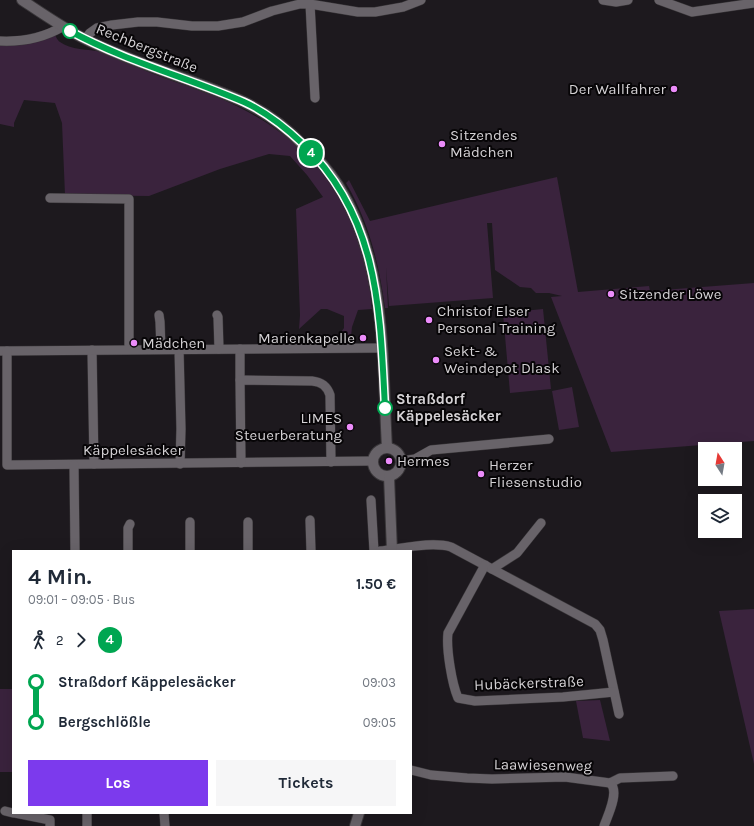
<!DOCTYPE html>
<html lang="de">
<meta charset="utf-8">
<style>
:root{--surface:#fff;--page:#f6f6f7;--text:#1f2937;--muted:#747a83;--accent:#7c3aed}
body{margin:0;font-family:Karla,sans-serif;background:var(--page);color:var(--text);height:100vh;display:flex;flex-direction:column;font-size:15px;white-space:nowrap}
*{box-sizing:border-box;margin:0}
p{font-size:13px;color:var(--muted)}
.icon{flex:none;width:22px;height:22px;fill:none;stroke:currentColor;stroke-width:2;stroke-linecap:round;stroke-linejoin:round}
.map{position:relative;flex:1;overflow:hidden}
.side{position:absolute;left:12px;top:550px;width:400px;height:264px;display:flex;flex-direction:column;background:var(--surface);border-radius:0px;box-shadow:0 4px 16px #0002}
.side>*{flex:none}
.badge{padding:0 8px;border-radius:13px;font-size:14px;line-height:26px}
.needle{width:26px;rotate:349deg}
.buttons{position:absolute;left:698px;top:442px;display:grid;gap:8px}
.buttons a{display:grid;place-items:center;width:44px;height:44px;border-radius:0px;background:var(--surface);box-shadow:0 4px 16px #0002;font-size:20px}
.map>.badge{position:absolute;translate:-50% -50%;box-shadow:0 0 0 2px #fff}
.legs{display:flex;align-items:center;gap:6px;height:44px;padding:0 16px;font-size:13px}
.legs p{margin-inline-start:auto}
.overview{display:flex;align-items:center;justify-content:space-between;height:68px;padding:0 16px}
h1{font-size:22px;font-weight:700;line-height:30px}
.primary-button{display:flex;gap:8px;margin-top:auto;padding:8px 16px}
.primary-button a{flex:1;height:46px;border-radius:0px;background:var(--accent);color:#fff;font-size:16px;font-weight:700;line-height:46px;text-align:center}
.primary-button a+a{background:var(--page);color:var(--text)}
ul{padding:0 16px;list-style:none}
li{display:flex;align-items:center;gap:14px;height:40px;font-size:15px}
li i{display:grid;place-items:center;width:6px;height:100%;margin:0 5px;background:currentColor}
li i::after{content:'';width:10px;height:10px;margin:-5px;border:3px solid;border-radius:50%;background:var(--surface)}
li p{margin-inline-start:auto}
li:first-child i{background:linear-gradient(#0000 50%,currentColor 0)}
li:last-child i{background:linear-gradient(currentColor 50%,#0000 0)}
.map>svg:first-child{display:block}
</style>
<div class="map">
<svg width="754" height="826" viewBox="0 0 754 826">
<rect width="100%" height="100%" fill="#1d191e"/>
<g fill="#3a233d">
<path d="M55,35C56,37 58,41 60,42C70,50 89,49 101,52C105,53 109,55 112,57C125,62 138,68 151,73C184,86 219,95 250,113C308,145 343,189 363,252C368,270 370,290 372,309L358,310L352,327L350,346L292,347L303,338L339,335L344,328V316L327,309H321L299,329L300,315L296,209L323,197L307,175L290,156L269,154L220,169L149,196L65,195L62,123L55,103L24,100L14,123V127L0,124V44Z"/>
<path d="M557,177L578,292L649,286L650,291L754,283V441L611,452L551,297L562,296L549,293H536L531,288L520,287L495,270L492,223H487L493,298L389,306L386,267L388,308H385C379,264 369,222 346,183L349,180L370,221Z"/>
<polygon points="543,309 551,389 510,393 503,313"/>
<polygon points="572,387 579,427 559,430 552,391"/>
<polygon points="754,609 754,764 719,611"/>
<rect x="0" y="689" width="13" height="83"/>
<polygon points="600,700 610,741 583,738 576,701"/>
</g>
<g fill="none" stroke-linecap="round" stroke-linejoin="round">
<defs>
<g id="street">
<polyline points="603,0 616,2 628,0"/>
<polyline points="659,0 692,12 754,3"/>
<polyline points="310,4 315,98"/>
<polyline points="85,39 90,33 97,28 112,25 138,22 157,22 192,26 218,26 243,22 272,11 300,4 310,4 358,12 375,12 403,7 421,0"/>
<path d="M0,41C22,42 43,38 62,27"/>
<polyline points="50,198 129,199 129,349"/>
<polyline points="159,315 160,322 161,349"/>
<polyline points="217,315 218,317 219,349"/>
<polyline points="179,349 181,429 180,464"/>
<polyline points="240,349 240,380"/>
<polyline points="92,350 94,464"/>
<polyline points="1,351 382,348"/>
<polyline points="7,351 7,465 373,461"/>
<polyline points="401,461 415,459 431,450 549,439"/>
<path d="M241,463L240,380L312,381C322,382 327,386 330,395L331,462"/>
<polyline points="74,465 75,551"/>
<polyline points="371,500 374,551"/>
<polyline points="310,520 311,551"/>
<polyline points="128,551 128,528 130,524"/>
<polyline points="190,551 190,522"/>
<polyline points="248,551 248,522"/>
<path d="M380,551C401,549 431,541 451,547L595,624L600,630L603,640L619,714"/>
<path d="M485,565L448,633C446,649 452,684 458,698L475,701L563,697L614,692"/>
<polyline points="492,569 517,553 541,523"/>
<polyline points="411,770 431,775 467,778 492,779 565,777 610,783 620,778 673,776"/>
<polyline points="5,811 13,813"/>
<polyline points="15,813 50,820 50,826"/>
<polyline points="164,813 165,826"/>
<polyline points="87,826 87,813"/>
<path d="M604,826C608,815 620,791 610,783"/>
</g>
<g id="secondary">
<path d="M22,0C43,14 63,28 85,39C137,65 193,79 244,102C267,113 287,128 304,146C317,157 329,171 338,185C387,262 382,361 387,448"/>
<circle cx="387" cy="462" r="14"/>
<polyline points="389,476 392,551"/>
<polyline points="355,826 359,813"/>
</g>
</defs>
<use href="#street" stroke="#393639" stroke-width="10"/>
<use href="#secondary" stroke="#393639" stroke-width="12"/>
<use href="#street" stroke="#686369" stroke-width="9"/>
<use href="#secondary" stroke="#686369" stroke-width="10"/>
</g>
<g fill="none" stroke-linecap="round" stroke-linejoin="round">
<defs>
<path id="line-1" d="M70,31C125,61 186,77 244,102C266,112 285,127 303,144C379,217 380,310 385,408"/>
</defs>
<use href="#line-1" stroke="#fff" stroke-width="9"/>
<use href="#line-1" stroke="#00a651" stroke-width="6"/>
</g>
<g fill="#fff" stroke="#00a651" stroke-width="2">
<circle cx="70" cy="31" r="7"/>
<circle cx="385" cy="408" r="7"/>
</g>
<g fill="#ec8cfa" stroke="#070507" stroke-width="1.5">
<circle cx="674" cy="89" r="4"/>
<circle cx="442" cy="144" r="4"/>
<circle cx="611" cy="294" r="4"/>
<circle cx="429" cy="320" r="4"/>
<circle cx="363" cy="338" r="4"/>
<circle cx="134" cy="343" r="4"/>
<circle cx="436" cy="360" r="4"/>
<circle cx="350" cy="427" r="4"/>
<circle cx="389" cy="461" r="4"/>
<circle cx="481" cy="474" r="4"/>
</g>
<g text-anchor="middle" stroke-width="4" stroke-linejoin="round" paint-order="stroke">
<g font-size="15" fill="#d4d1d4" stroke="#070507">
<text transform="translate(147 48) rotate(22)" y="5">Rechbergstraße</text>
<text x="133" y="455">Käppelesäcker</text>
<text transform="translate(529 683) rotate(-2)" y="5">Hubäckerstraße</text>
<text transform="translate(543 765) rotate(1)" y="5">Laawiesenweg</text>
</g>
<g font-size="15" fill="#d4d1d4" stroke="#070507" text-anchor="start">
<text x="666" y="94" text-anchor="end">Der Wallfahrer</text>
<text x="450" y="140">Sitzendes<tspan x="450" dy="17">Mädchen</tspan></text>
<text x="619" y="299">Sitzender Löwe</text>
<text x="437" y="316">Christof Elser<tspan x="437" dy="17">Personal Training</tspan></text>
<text x="355" y="343" text-anchor="end">Marienkapelle</text>
<text x="142" y="348">Mädchen</text>
<text x="444" y="356">Sekt- &amp;<tspan x="444" dy="17">Weindepot Dlask</tspan></text>
<text x="342" y="423" text-anchor="end">LIMES<tspan x="342" dy="17">Steuerberatung</tspan></text>
<text x="397" y="466">Hermes</text>
<text x="489" y="470">Herzer<tspan x="489" dy="17">Fliesenstudio</tspan></text>
</g>
<g font-size="15" font-weight="bold" fill="#d4d1d4" stroke="#070507" text-anchor="start">
<text x="396" y="404">Straßdorf<tspan x="396" dy="17">Käppelesäcker</tspan></text>
</g>
</g>
</svg>
<div class="buttons">
<a><svg class="needle" viewBox="-14 -14 28 28"><path d="M0-13l5 13h-10z" fill="#e53935"/><path d="M0 13l5-13h-10z" fill="#747a83"/></svg></a>
<a><svg class="icon" aria-label="layers" viewBox="0 0 24 24"><path d="M12 4l9 5-9 5-9-5zM3 14l9 5 9-5"/></svg></a>
</div>
<b class="badge" style="left:311px;top:153px;background:#00a651;color:#fff">4</b>
<section class="side">
<div class="overview"><div><h1>4 Min.</h1><p>09:01 – 09:05 · Bus</p></div><b>1.50 €</b></div>
<div class="legs"><svg class="icon" aria-label="walk" viewBox="0 0 24 24"><circle cx="13" cy="4" r="2"/><path d="M13 8l-2 6 4 7M11 14l-3 7M7 12l3-4h3l4 4"/></svg>2<svg class="icon" aria-label="forward" viewBox="0 0 24 24"><path d="M9 5l7 7-7 7"/></svg><b class="badge" style="background:#00a651;color:#fff">4</b></div>
<ul>
<li><i style="color:#00a651"></i><b>Straßdorf Käppelesäcker</b><p>09:03</p></li>
<li><i style="color:#00a651"></i><b>Bergschlößle</b><p>09:05</p></li>
</ul>
<div class="primary-button"><a>Los</a><a>Tickets</a></div>
</section>
</div>
